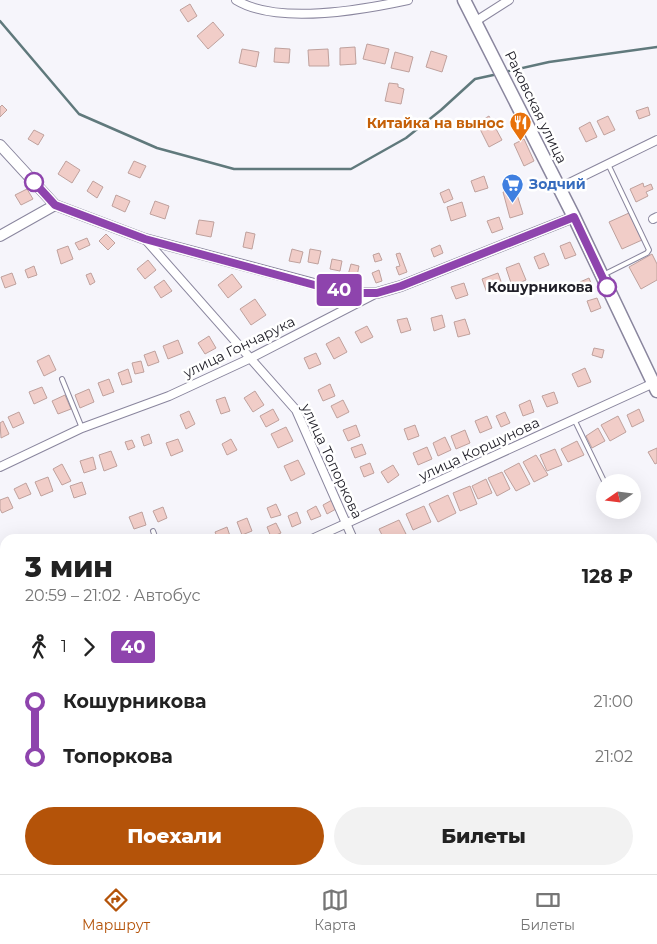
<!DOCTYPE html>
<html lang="ru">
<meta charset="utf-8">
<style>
:root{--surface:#fff;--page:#f2f2f2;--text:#222;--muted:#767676;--line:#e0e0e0;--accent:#b45309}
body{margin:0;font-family:Montserrat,sans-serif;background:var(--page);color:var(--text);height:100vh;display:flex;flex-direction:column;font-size:19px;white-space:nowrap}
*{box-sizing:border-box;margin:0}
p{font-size:16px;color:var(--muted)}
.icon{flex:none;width:28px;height:28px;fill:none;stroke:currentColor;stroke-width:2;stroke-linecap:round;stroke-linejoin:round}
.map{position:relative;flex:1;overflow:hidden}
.panel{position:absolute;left:0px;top:534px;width:658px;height:341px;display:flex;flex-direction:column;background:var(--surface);border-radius:15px 15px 0 0;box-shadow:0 5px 20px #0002}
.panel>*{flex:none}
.badge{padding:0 10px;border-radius:4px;font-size:18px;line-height:32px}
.needle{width:32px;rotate:256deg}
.tools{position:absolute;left:596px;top:474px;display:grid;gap:10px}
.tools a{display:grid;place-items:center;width:45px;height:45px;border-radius:50%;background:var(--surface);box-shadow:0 5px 20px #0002;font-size:25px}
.map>.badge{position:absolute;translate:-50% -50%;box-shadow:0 0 0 2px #fff}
.legs{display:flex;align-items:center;gap:8px;height:55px;padding:0 25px;font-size:16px}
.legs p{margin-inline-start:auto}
.head{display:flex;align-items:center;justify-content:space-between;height:85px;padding:0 25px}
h1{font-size:28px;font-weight:800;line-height:38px}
.cta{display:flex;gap:10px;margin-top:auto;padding:10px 25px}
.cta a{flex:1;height:58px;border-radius:30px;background:var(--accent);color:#fff;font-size:20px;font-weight:800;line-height:58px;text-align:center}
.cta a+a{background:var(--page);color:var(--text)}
ul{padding:0 25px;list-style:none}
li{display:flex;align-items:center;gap:18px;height:55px;font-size:19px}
li i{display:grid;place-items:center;width:8px;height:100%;margin:0 6px;background:currentColor}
li i::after{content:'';width:12px;height:12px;margin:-6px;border:4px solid;border-radius:50%;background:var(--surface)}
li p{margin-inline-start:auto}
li:first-child i{background:linear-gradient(#0000 50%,currentColor 0)}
li:last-child i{background:linear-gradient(currentColor 50%,#0000 0)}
.tabs{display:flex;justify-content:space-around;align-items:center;height:70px;border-top:1px solid var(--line);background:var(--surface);font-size:14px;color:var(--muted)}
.tabs a{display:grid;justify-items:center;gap:2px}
.tabs .on{color:var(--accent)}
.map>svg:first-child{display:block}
</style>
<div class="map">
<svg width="657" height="874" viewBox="0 0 657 874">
<rect width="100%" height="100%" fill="#f6f5fb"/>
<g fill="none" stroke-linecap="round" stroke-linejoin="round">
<g stroke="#60797c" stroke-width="2.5">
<polyline points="0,21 79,114 157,148 234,169 351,169 406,138 441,110 475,79 498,74"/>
<polyline points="505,72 549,62 657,47"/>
</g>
</g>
<g fill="#f1cdc8" stroke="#bfa19d">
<polygon points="190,4 197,16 188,22 180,10"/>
<polygon points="213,22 224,35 208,49 197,36"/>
<polygon points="367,44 389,49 385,64 363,59"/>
<polygon points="355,47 356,64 340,65 340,48"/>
<polygon points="275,48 290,49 289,63 274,62"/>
<polygon points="242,49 259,52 256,67 239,63"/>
<polygon points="328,49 329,66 309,66 308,50"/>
<polygon points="431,51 447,56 442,72 426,67"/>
<polygon points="395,52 413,57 409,72 391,68"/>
<polygon points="389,83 398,84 398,87 404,89 401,104 385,101"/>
<polygon points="2,105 7,110 0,117 0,107"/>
<polygon points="648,107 650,115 639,119 636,111"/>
<polygon points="489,116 502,140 489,147 477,123"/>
<polygon points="608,116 615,130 604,135 597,121"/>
<polygon points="590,122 597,137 586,142 579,128"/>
<polygon points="34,130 44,135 38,145 28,139"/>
<polygon points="524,139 534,161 524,166 514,144"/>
<polygon points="66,161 80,170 72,183 58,174"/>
<polygon points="134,161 146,166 140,178 128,173"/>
<polygon points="484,176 488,188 475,192 471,181"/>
<polygon points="93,181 103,187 97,198 87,191"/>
<polygon points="643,183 644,187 651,184 653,189 646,192 648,196 636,202 630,189"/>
<polygon points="515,188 523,214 510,218 503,192"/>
<polygon points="27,189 33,199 21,205 15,195"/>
<polygon points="449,189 453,199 444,203 440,193"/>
<polygon points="116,195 130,201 125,212 112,206"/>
<polygon points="155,201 169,206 165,219 150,214"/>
<polygon points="462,202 466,216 451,221 447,207"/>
<polygon points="629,213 642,240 622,249 609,222"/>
<polygon points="499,217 503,229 492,233 487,221"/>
<polygon points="199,220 214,222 211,237 196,234"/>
<polygon points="246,232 255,234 252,249 243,247"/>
<polygon points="106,234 115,243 108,250 99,241"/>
<polygon points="87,238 90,245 79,250 75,243"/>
<polygon points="570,242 576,255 565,259 560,246"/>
<polygon points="440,245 443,253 434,257 431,249"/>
<polygon points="68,246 73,259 61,264 57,250"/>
<polygon points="292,249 303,252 300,263 289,261"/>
<polygon points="310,249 321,251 318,264 308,262"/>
<polygon points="379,253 382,260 375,262 373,255"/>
<polygon points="400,253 407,272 399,275 396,267 400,266 396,254"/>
<polygon points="544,253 549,265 539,269 534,257"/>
<polygon points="652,254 657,264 657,280 641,289 629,267"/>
<polygon points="332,259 342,261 340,271 330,269"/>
<polygon points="148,260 156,270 145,279 137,269"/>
<polygon points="519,263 526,280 512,286 506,268"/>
<polygon points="351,264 359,266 357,276 348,275"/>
<polygon points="34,266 37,275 28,278 25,270"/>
<polygon points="379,270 382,281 376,283 372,273"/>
<polygon points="12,273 16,284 5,288 1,277"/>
<polygon points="91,273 95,282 90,285 86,275"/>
<polygon points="498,273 503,287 487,293 482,279"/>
<polygon points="232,274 242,287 228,298 218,285"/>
<polygon points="589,278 593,288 583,291 580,282"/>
<polygon points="164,280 172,291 161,298 154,287"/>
<polygon points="464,283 468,295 456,299 451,287"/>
<polygon points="597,298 601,308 591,312 587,301"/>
<polygon points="255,299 266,315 251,325 240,309"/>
<polygon points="442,315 445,327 434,331 431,318"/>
<polygon points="407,318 411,330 401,333 397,320"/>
<polygon points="465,319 470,334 458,337 454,322"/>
<polygon points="367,326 373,337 361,343 355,332"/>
<polygon points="209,336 216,348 205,354 198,343"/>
<polygon points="339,337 347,352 334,359 326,344"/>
<polygon points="178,340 183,353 168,359 163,346"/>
<polygon points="594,348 604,350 602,358 592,355"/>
<polygon points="155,351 159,362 148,366 144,355"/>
<polygon points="316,353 321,364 309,369 304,358"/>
<polygon points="49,355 56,370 44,376 37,361"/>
<polygon points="141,361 144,372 135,374 132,363"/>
<polygon points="585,368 591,382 578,387 572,374"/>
<polygon points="128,369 132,382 122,385 118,373"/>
<polygon points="109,379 114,392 103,396 98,383"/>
<polygon points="330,384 335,396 323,401 318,390"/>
<polygon points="42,387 47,398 34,404 29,392"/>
<polygon points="89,389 94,402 80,408 75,395"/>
<polygon points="255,391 264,405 253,412 244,398"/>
<polygon points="554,392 558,403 547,407 542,396"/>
<polygon points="65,395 71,409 58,414 52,401"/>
<polygon points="225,397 230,411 221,414 216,400"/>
<polygon points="343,400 349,412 337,418 331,406"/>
<polygon points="530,400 534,412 523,416 519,405"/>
<polygon points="273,409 279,420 266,427 260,416"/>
<polygon points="639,409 644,421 632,427 627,415"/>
<polygon points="189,411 195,424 186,429 180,415"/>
<polygon points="19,412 24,423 13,428 8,417"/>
<polygon points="505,412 510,423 501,427 496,416"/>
<polygon points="487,416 492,428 480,433 475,421"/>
<polygon points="618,416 626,432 610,441 601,425"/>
<polygon points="3,421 9,434 1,438 0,423"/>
<polygon points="356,425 360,436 348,441 343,430"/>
<polygon points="415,425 419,436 408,440 404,429"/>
<polygon points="286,427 293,441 278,448 271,434"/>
<polygon points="598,428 605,441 592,448 586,436"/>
<polygon points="465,430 470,443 456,449 451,436"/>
<polygon points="149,434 152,443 144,446 141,437"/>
<polygon points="445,437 451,450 438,456 433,443"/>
<polygon points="178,439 183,451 171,456 166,443"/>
<polygon points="231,439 237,450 227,455 222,444"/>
<polygon points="132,440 135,447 128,450 125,442"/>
<polygon points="577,441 584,455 568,462 561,449"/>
<polygon points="362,444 366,454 355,458 351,448"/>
<polygon points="427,447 432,459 418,465 413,453"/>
<polygon points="657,448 657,463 655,464 648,452"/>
<polygon points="555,449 562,465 547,471 540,455"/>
<polygon points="111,451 117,466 104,471 99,455"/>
<polygon points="536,455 548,475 534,482 523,462"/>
<polygon points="93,457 96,469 84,473 80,461"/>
<polygon points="298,460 305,474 291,481 284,466"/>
<polygon points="370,463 374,473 364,477 360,467"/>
<polygon points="519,463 530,484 516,491 504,471"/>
<polygon points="62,464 71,481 62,485 53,469"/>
<polygon points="393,465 399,475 388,483 381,472"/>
<polygon points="502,472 510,489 497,496 488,478"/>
<polygon points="48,477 53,491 41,496 35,482"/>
<polygon points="486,479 492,493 478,499 472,486"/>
<polygon points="82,482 86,494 74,498 70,486"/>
<polygon points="26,483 31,494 19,499 14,489"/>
<polygon points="470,486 477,504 460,511 453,493"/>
<polygon points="448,495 456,513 438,522 429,504"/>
<polygon points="8,497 13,508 2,513 0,509 0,500"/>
<polygon points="332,500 336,509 327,514 323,505"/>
<polygon points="276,504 281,515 271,518 267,508"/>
<polygon points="316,506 321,516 311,520 307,511"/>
<polygon points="424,506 431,522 413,530 406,514"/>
<polygon points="163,507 167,518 158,522 153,511"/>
<polygon points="142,512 146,525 134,529 129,517"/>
<polygon points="297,512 301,523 292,527 288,516"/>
<polygon points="247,518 252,531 242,535 237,522"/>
<polygon points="399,520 406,534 397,539 384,539 379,529"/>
<polygon points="276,523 281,533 271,537 267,527"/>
<polygon points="227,527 231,539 218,539 215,532"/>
<polygon points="652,615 657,624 657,629 652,632"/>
<polygon points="5,630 5,649 4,649 0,639 0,632"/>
<polygon points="656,825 657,839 652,841 652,827"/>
<polygon points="5,839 5,855 3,856 0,849 0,841"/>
<polygon points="84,870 96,870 98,874 78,874 78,873"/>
<polygon points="175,870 187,870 189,874 177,874"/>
<polygon points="234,870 248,870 250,874 236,874"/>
<polygon points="422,870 427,870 429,874 414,874"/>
<polygon points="560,870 576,870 578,874 562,874"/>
</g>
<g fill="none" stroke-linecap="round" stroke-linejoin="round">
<defs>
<g id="service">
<polyline points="603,275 647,253 649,250 608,164"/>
<polyline points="62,379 82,428"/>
<polyline points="574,419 605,483"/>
<polyline points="153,531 156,539"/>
<polyline points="211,870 213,874"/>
</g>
<g id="minor">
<path d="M236,0C277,25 362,10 408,0"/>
<polyline points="476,21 509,0"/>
<polyline points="559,188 657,140"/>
<polyline points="653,219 657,217"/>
<polyline points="145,239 296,410 353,539"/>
<polyline points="0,467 82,428 169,396 251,358 375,294"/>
<polyline points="312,539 656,382"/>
<polyline points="652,590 657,588"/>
<polyline points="0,676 5,674"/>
<polyline points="652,806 657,804"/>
<polyline points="23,874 32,870"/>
<polyline points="268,874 277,870"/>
<polyline points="498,874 507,870"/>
</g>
<g id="tertiary">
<polyline points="0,145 55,205 145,239 333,289 358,293 377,293 401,286 574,217"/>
<polyline points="0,236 55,205"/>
</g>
<polyline id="primary" points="464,0 574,217 657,391"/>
</defs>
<use href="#service" stroke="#8a869e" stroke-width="6"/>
<use href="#minor" stroke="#8a869e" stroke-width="10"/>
<use href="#tertiary" stroke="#8a869e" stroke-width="12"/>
<use href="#primary" stroke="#8a869e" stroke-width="15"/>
<use href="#service" stroke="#fff" stroke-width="4"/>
<use href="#minor" stroke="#fff" stroke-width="8"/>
<use href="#tertiary" stroke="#fff" stroke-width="10"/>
<use href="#primary" stroke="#fff" stroke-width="12"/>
</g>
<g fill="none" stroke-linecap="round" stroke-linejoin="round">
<defs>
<polyline id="line-1" points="34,182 55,205 145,239 333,290 358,293 377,293 401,286 574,217 607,287"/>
</defs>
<use href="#line-1" stroke="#fff" stroke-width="11"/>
<use href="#line-1" stroke="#8e44ad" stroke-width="8"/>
</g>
<defs>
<symbol id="restaurant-pin" viewBox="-11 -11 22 30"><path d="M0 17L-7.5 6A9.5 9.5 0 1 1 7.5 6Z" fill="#e8710a" stroke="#fff"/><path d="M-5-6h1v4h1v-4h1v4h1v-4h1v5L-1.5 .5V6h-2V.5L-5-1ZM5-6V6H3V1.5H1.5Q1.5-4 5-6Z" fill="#fff"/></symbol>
<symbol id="supermarket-pin" viewBox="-11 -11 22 30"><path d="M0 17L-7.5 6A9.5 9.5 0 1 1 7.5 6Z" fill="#3f7fe0" stroke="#fff"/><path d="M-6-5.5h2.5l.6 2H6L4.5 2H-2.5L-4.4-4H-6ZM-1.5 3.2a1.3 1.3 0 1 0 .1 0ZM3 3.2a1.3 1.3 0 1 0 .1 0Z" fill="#fff"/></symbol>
</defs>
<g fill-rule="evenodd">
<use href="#restaurant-pin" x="508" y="110" width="25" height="34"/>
<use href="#supermarket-pin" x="500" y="172" width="25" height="34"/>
</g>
<g fill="#fff" stroke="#8e44ad" stroke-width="2.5">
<circle cx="34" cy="182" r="9"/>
<circle cx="607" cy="287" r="9"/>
</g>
<g text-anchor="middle" stroke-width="5" stroke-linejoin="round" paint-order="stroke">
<g font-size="14" fill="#22212a" stroke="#fff">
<text transform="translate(536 107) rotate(64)" y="5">Раковская улица</text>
<text transform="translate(239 347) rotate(-26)" y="5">улица Гончарука</text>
<text transform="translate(479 449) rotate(-25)" y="5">улица Коршунова</text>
<text transform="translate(332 461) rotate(65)" y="5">улица Топоркова</text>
</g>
<g font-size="14" font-weight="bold" fill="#c56008" stroke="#fff" text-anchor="end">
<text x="504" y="128">Китайка на вынос</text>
</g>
<g font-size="14" font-weight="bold" fill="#366cbe" stroke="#fff" text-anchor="start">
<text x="529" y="189">Зодчий</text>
</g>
<g font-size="14" font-weight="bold" fill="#22212a" stroke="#fff" text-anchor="end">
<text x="593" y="292">Кошурникова</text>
</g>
</g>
</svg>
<div class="tools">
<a><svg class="needle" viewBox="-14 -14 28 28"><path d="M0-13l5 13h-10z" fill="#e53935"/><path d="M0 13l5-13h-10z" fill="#767676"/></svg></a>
</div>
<b class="badge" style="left:339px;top:290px;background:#8e44ad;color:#fff">40</b>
<section class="panel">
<div class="head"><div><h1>3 мин</h1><p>20:59 – 21:02 · Автобус</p></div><b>128 ₽</b></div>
<div class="legs"><svg class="icon" aria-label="walk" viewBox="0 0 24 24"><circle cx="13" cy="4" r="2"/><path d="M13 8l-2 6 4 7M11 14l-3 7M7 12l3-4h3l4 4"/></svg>1<svg class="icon" aria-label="forward" viewBox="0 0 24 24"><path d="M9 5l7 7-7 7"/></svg><b class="badge" style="background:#8e44ad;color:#fff">40</b></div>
<ul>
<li><i style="color:#8e44ad"></i><b>Кошурникова</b><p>21:00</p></li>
<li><i style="color:#8e44ad"></i><b>Топоркова</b><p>21:02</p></li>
</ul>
<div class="cta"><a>Поехали</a><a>Билеты</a></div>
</section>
</div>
<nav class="tabs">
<a class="on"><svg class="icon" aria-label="directions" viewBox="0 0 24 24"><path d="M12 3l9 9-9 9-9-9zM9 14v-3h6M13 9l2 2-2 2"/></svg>Маршрут</a>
<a><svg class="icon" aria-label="map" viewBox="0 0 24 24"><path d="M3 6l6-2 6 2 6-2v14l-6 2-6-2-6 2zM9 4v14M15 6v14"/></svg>Карта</a>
<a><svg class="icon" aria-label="tickets" viewBox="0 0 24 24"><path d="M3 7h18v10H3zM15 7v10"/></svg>Билеты</a>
</nav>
